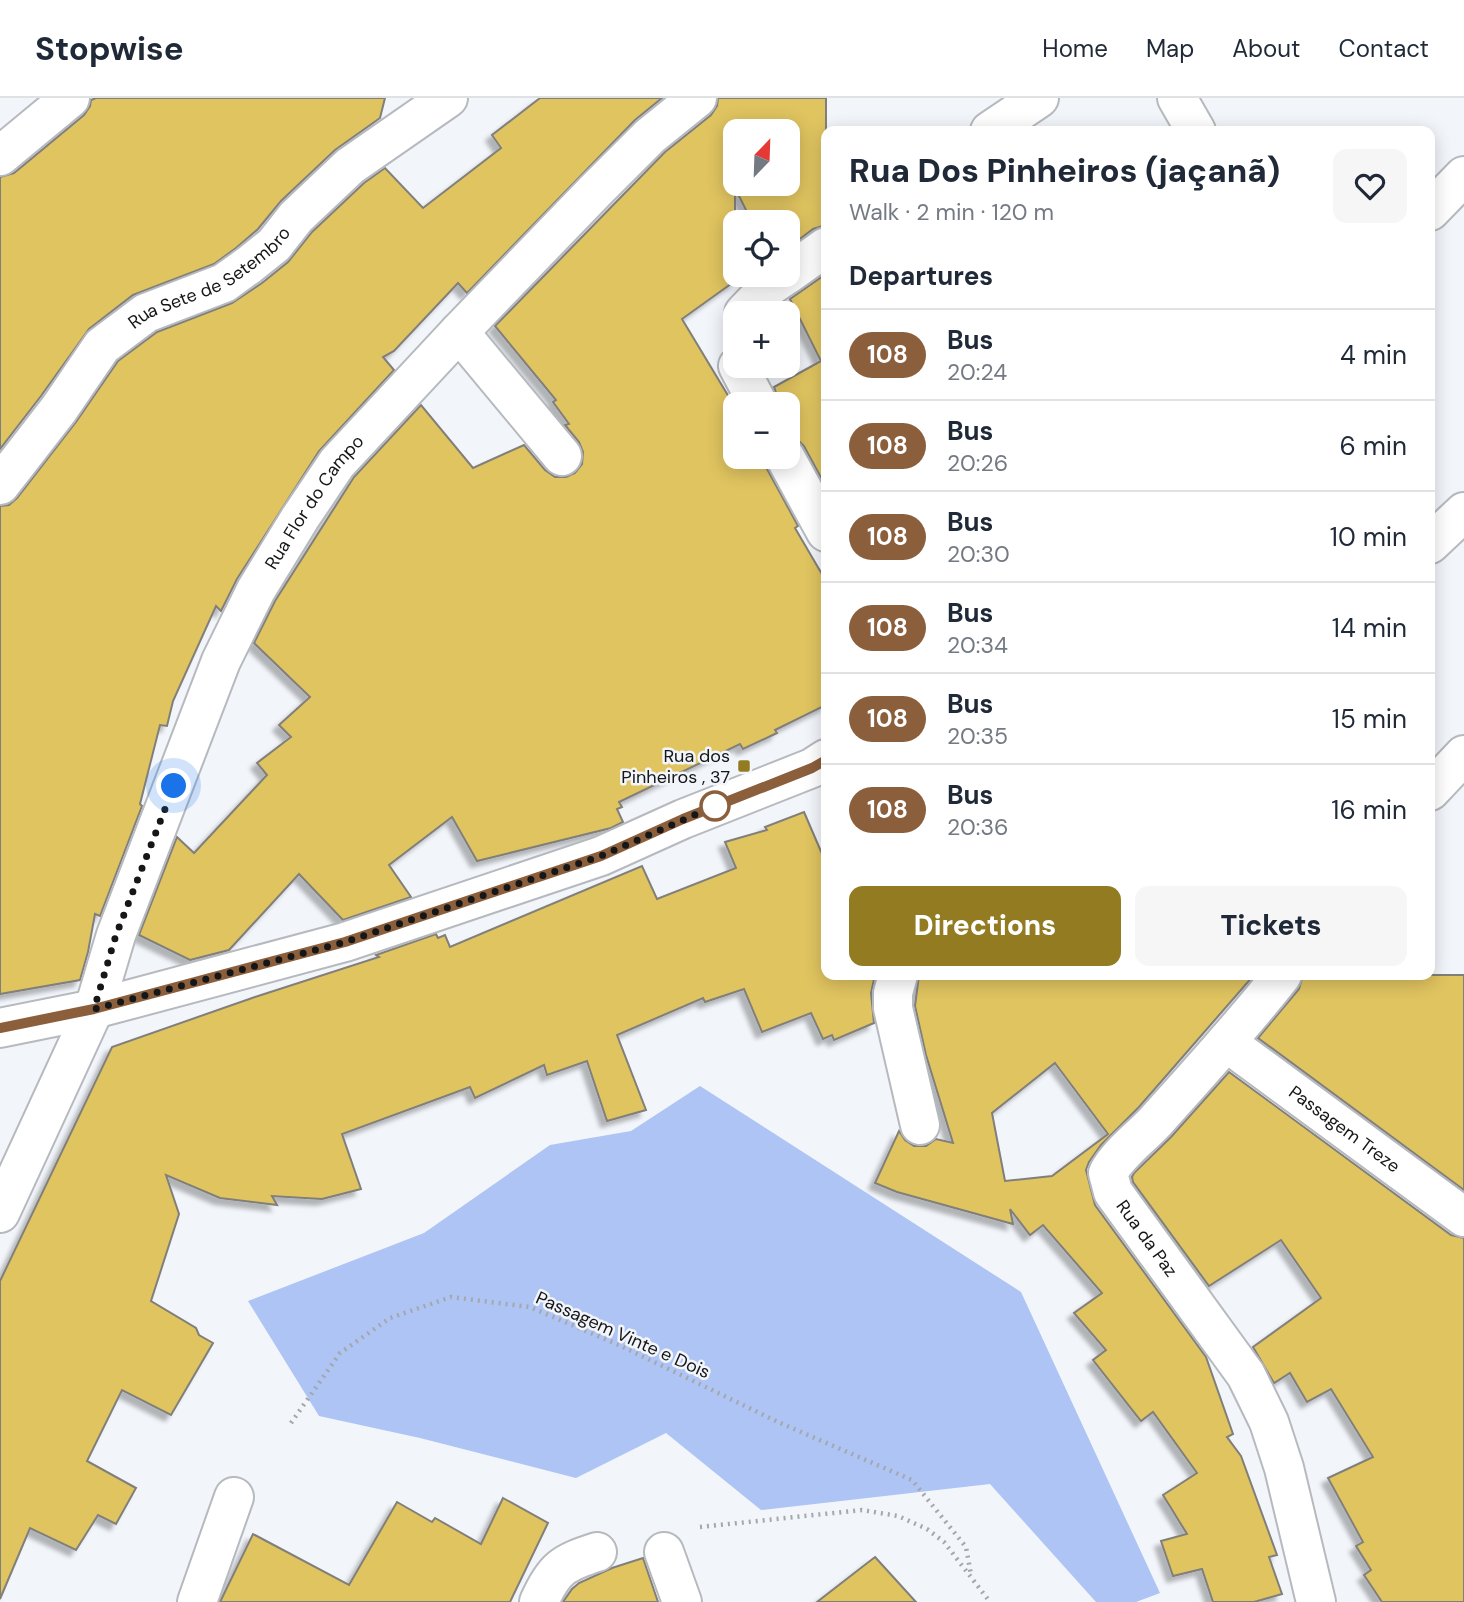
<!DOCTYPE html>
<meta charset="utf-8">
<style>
:root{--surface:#fff;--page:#f6f6f7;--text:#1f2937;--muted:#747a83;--line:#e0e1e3;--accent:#937b22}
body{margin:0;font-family:"DM Sans",sans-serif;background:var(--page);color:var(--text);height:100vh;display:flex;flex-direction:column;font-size:26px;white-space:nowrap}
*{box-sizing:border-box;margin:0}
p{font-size:23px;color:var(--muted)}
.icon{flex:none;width:38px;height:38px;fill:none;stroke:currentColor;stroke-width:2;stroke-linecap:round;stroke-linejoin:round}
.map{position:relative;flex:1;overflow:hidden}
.panel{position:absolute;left:821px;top:28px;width:614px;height:854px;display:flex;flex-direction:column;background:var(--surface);border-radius:14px;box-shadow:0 4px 18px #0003}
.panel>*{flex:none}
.badge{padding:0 14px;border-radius:23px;font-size:24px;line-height:46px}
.needle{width:46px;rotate:23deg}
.controls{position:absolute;left:723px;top:21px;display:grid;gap:14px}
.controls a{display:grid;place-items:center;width:77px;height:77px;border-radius:14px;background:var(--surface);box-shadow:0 4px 18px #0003;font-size:35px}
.you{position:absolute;width:35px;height:35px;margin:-18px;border:5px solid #fff;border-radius:50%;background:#1a73e8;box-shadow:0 0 0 10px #1a73e833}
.map>.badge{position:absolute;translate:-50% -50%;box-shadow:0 0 0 4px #fff}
h2{padding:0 28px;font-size:26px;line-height:63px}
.round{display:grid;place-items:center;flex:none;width:74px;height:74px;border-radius:14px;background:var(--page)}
.headline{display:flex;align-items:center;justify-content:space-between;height:119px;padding:0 28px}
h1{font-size:33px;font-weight:800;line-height:52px}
.button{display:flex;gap:14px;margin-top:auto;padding:14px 28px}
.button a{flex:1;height:80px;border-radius:14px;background:var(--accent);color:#fff;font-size:28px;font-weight:800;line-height:80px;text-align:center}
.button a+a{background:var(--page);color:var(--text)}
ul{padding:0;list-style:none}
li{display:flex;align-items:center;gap:21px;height:91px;padding:0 28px;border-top:2px solid var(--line)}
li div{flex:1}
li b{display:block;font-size:26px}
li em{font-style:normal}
li .badge{min-width:77px;font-weight:700;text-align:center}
header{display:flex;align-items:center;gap:42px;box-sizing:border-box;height:98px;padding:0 35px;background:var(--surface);border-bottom:2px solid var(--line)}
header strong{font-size:33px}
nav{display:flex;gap:38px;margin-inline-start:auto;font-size:24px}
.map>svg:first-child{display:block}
</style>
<header>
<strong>Stopwise</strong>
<nav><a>Home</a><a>Map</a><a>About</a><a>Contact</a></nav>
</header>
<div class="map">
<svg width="1464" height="1504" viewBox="0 0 1464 1504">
<defs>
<filter id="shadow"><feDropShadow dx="-6" dy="6" stdDeviation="2" flood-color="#0004"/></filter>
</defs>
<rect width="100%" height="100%" fill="#f2f5fa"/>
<polygon fill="#adc4f4" points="700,988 1021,1194 1160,1495 1136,1504 1096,1504 990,1386 761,1412 666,1335 576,1380 420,1340 319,1318 248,1203 424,1135 550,1047 631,1033"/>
<g fill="#e0c461" stroke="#817f7a" stroke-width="2" fill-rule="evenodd" filter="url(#shadow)">
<polygon points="96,0 385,0 380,20 335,52 281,103 258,131 236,150 214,166 133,197 89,231 41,298 0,351 0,79 14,75 84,17 90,8 91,2"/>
<polygon points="540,0 662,0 635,22 467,195 458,185 394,253 383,259 394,272 319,353 237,481 221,513 216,508 173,603 167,628 160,627 140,706 142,708 100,818 95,816 88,854 80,882 0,896 0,408 9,407 17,400 76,324 118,263 157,234 232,205 262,185 288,164 312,134 364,85 385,70 423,110 501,50 492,37"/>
<path d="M718,0H826V127L813,131L788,150V124H752L735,90V183L682,221L735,309V359H763L766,369L798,428L795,430L826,483V607L775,632L777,635L743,651L740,646L619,704L622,709L617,711L623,724L611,730L477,763L452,719L389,767L411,799L343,822L299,776L229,852L190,862L139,837L177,739L194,755L267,677L257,665L291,639L279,627L310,599L254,545L275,503L354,379L421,307L473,370L524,347L545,372L555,379H566L575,375L582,366L583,354L579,344L565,327L569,326L553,304L556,302L495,228L665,54L711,17L717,8ZM735,33H788V86H735Z"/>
<polygon points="826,176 826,386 825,387 804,348 797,341 788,338 788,306 780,306 774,289 821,263 790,201"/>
<polygon points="804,714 826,765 826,877 875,877 871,895 874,925 834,942 832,937 823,941 811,915 762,934 744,891 705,904 703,900 617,937 646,1012 607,1023 587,963 547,977 544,967 475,1000 470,989 342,1036 361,1091 322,1101 272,1098 277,1107 220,1100 166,1077 179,1116 151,1203 196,1230 199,1237 213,1245 171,1317 122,1292 87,1363 136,1390 116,1426 98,1417 76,1452 30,1430 0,1501 0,1183 112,949 255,899 379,859 376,857 436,836 438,840 445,837 450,849 642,768 657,801 736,770 725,744 767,732 765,729"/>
<path d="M919,877H1254L1139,1009L1101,1047L1089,1064L1086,1072L1095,1107L1206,1259L1233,1336L1227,1339L1241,1358L1277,1457L1269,1459L1282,1496L1254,1504H1213L1202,1471L1173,1478L1161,1443L1187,1436L1163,1397L1197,1375L1153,1314L1141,1323L1093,1262L1106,1252L1074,1215L1102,1195L1043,1127L1030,1137L1010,1111L1013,1126L897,1094L875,1085L899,1033L905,1042L914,1048H926L936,1041L953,1045L926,957L915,908ZM1055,965L1108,1036L1052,1078L1005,1083L992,1015Z"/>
<polygon points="1303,877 1464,877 1464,1092 1258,940 1299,891"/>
<polygon points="1229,974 1451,1137 1464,1140 1464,1504 1382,1504 1364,1477 1371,1472 1356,1448 1363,1444 1328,1380 1373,1359 1331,1291 1307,1304 1290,1275 1274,1285 1253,1249 1321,1200 1281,1142 1209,1188 1133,1084 1132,1079 1134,1075 1171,1039"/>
<polygon points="503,1400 548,1425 510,1504 220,1504 253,1436 349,1487 397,1404 432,1424 435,1420 481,1446"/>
<polygon points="875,1459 916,1504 817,1504"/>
<polygon points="643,1460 658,1504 563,1504 572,1491 579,1485 612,1470"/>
</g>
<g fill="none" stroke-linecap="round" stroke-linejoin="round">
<defs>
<g id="minor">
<polyline points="1177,0 1196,33"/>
<polyline points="990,33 1039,0"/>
<polyline points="0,58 70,0"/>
<polyline points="1430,113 1464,78"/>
<polyline points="788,176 826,149"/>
<polyline points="744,215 770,188 786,177"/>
<polyline points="459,234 562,358"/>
<polyline points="738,268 758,306"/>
<polyline points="785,359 826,434"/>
<path id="s1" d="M0,387L59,311L102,248L146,215L224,185L249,167L274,147L296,119L350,68L448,0"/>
<polyline points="1430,446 1464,414"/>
<polyline points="1430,693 1464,657"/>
<polyline points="898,877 893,895 893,910 920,1027"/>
<path id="s2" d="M1282,877C1242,928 1198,976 1155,1024C1140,1040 1118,1056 1108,1075L1113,1094L1246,1277L1269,1324L1284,1370L1316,1504"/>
<polyline points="0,930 94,911 345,844 601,758 683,721 812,670 826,661"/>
<path id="s3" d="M1226,944L1464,1119"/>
<path id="s4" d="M0,1115L94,911L116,837L221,563L256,492L300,420L337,365L459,234L595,93L650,38L697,0"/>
<polyline points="664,1454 682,1504"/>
<polyline points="197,1504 234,1399"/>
<path d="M539,1504C554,1470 563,1465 597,1454"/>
</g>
</defs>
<use href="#minor" stroke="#b6b9be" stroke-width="42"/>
<g stroke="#a4a7ab" stroke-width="4.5" stroke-dasharray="2 5" stroke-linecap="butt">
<polyline points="291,1325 340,1255 390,1220 451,1199 530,1209 619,1247 778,1324 912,1382 966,1449 971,1477"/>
<polyline points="700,1429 862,1412 898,1418 927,1431 944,1444 990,1504"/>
</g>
<use href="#minor" stroke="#fff" stroke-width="38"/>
</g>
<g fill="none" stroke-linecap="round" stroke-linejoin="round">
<defs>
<polyline id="line" points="0,930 94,911 345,844 601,758 683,721 812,670 826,662"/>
</defs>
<use href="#line" stroke="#fff" stroke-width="16"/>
<use href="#line" stroke="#8b5e3c" stroke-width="10"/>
<polyline stroke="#151618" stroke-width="7" stroke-dasharray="0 12.6" points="174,688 116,837 94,911 345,844 601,758 715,708"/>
</g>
<rect fill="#937b22" stroke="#f2f5fa" stroke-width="2.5" x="737" y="661" width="14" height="14" rx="3.5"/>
<circle fill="#fff" stroke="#8b5e3c" stroke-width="3.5" cx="715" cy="708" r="14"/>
<g text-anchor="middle" stroke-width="5" stroke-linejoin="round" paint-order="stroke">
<g font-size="18" fill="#151618" stroke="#f2f5fa">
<text dy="6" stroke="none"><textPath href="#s1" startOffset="301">Rua Sete de Setembro</textPath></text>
<text dy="6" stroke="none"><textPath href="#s4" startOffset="780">Rua Flor do Campo</textPath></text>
<text dy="6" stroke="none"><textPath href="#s3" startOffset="147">Passagem Treze</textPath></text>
<text dy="6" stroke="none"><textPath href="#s2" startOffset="341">Rua da Paz</textPath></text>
<text transform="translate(623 1237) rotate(24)" y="6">Passagem Vinte e Dois</text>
</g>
<g font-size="18" fill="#151618" stroke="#f2f5fa" text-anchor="end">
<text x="730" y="664">Rua dos<tspan x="730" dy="21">Pinheiros , 37</tspan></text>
</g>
</g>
</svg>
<div class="controls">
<a><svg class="needle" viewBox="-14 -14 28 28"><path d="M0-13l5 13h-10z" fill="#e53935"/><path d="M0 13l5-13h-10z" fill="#747a83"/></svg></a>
<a><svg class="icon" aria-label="locate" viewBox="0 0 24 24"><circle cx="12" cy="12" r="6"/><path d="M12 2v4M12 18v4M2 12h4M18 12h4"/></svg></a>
<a>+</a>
<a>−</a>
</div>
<div class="you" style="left:174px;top:688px"></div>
<section class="panel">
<div class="headline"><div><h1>Rua Dos Pinheiros (jaçanã)</h1><p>Walk · 2 min · 120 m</p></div><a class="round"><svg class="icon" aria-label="heart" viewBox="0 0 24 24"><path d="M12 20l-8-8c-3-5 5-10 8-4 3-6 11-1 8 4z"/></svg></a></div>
<h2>Departures</h2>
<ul>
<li><span class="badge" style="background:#8b5e3c;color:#fff">108</span><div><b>Bus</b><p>20:24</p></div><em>4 min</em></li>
<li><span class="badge" style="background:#8b5e3c;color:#fff">108</span><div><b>Bus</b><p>20:26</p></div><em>6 min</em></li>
<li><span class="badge" style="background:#8b5e3c;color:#fff">108</span><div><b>Bus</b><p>20:30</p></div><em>10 min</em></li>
<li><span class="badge" style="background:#8b5e3c;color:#fff">108</span><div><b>Bus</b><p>20:34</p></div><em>14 min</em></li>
<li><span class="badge" style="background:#8b5e3c;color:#fff">108</span><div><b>Bus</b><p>20:35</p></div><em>15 min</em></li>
<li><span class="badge" style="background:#8b5e3c;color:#fff">108</span><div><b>Bus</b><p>20:36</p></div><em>16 min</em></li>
</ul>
<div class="button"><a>Directions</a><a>Tickets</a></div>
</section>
</div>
